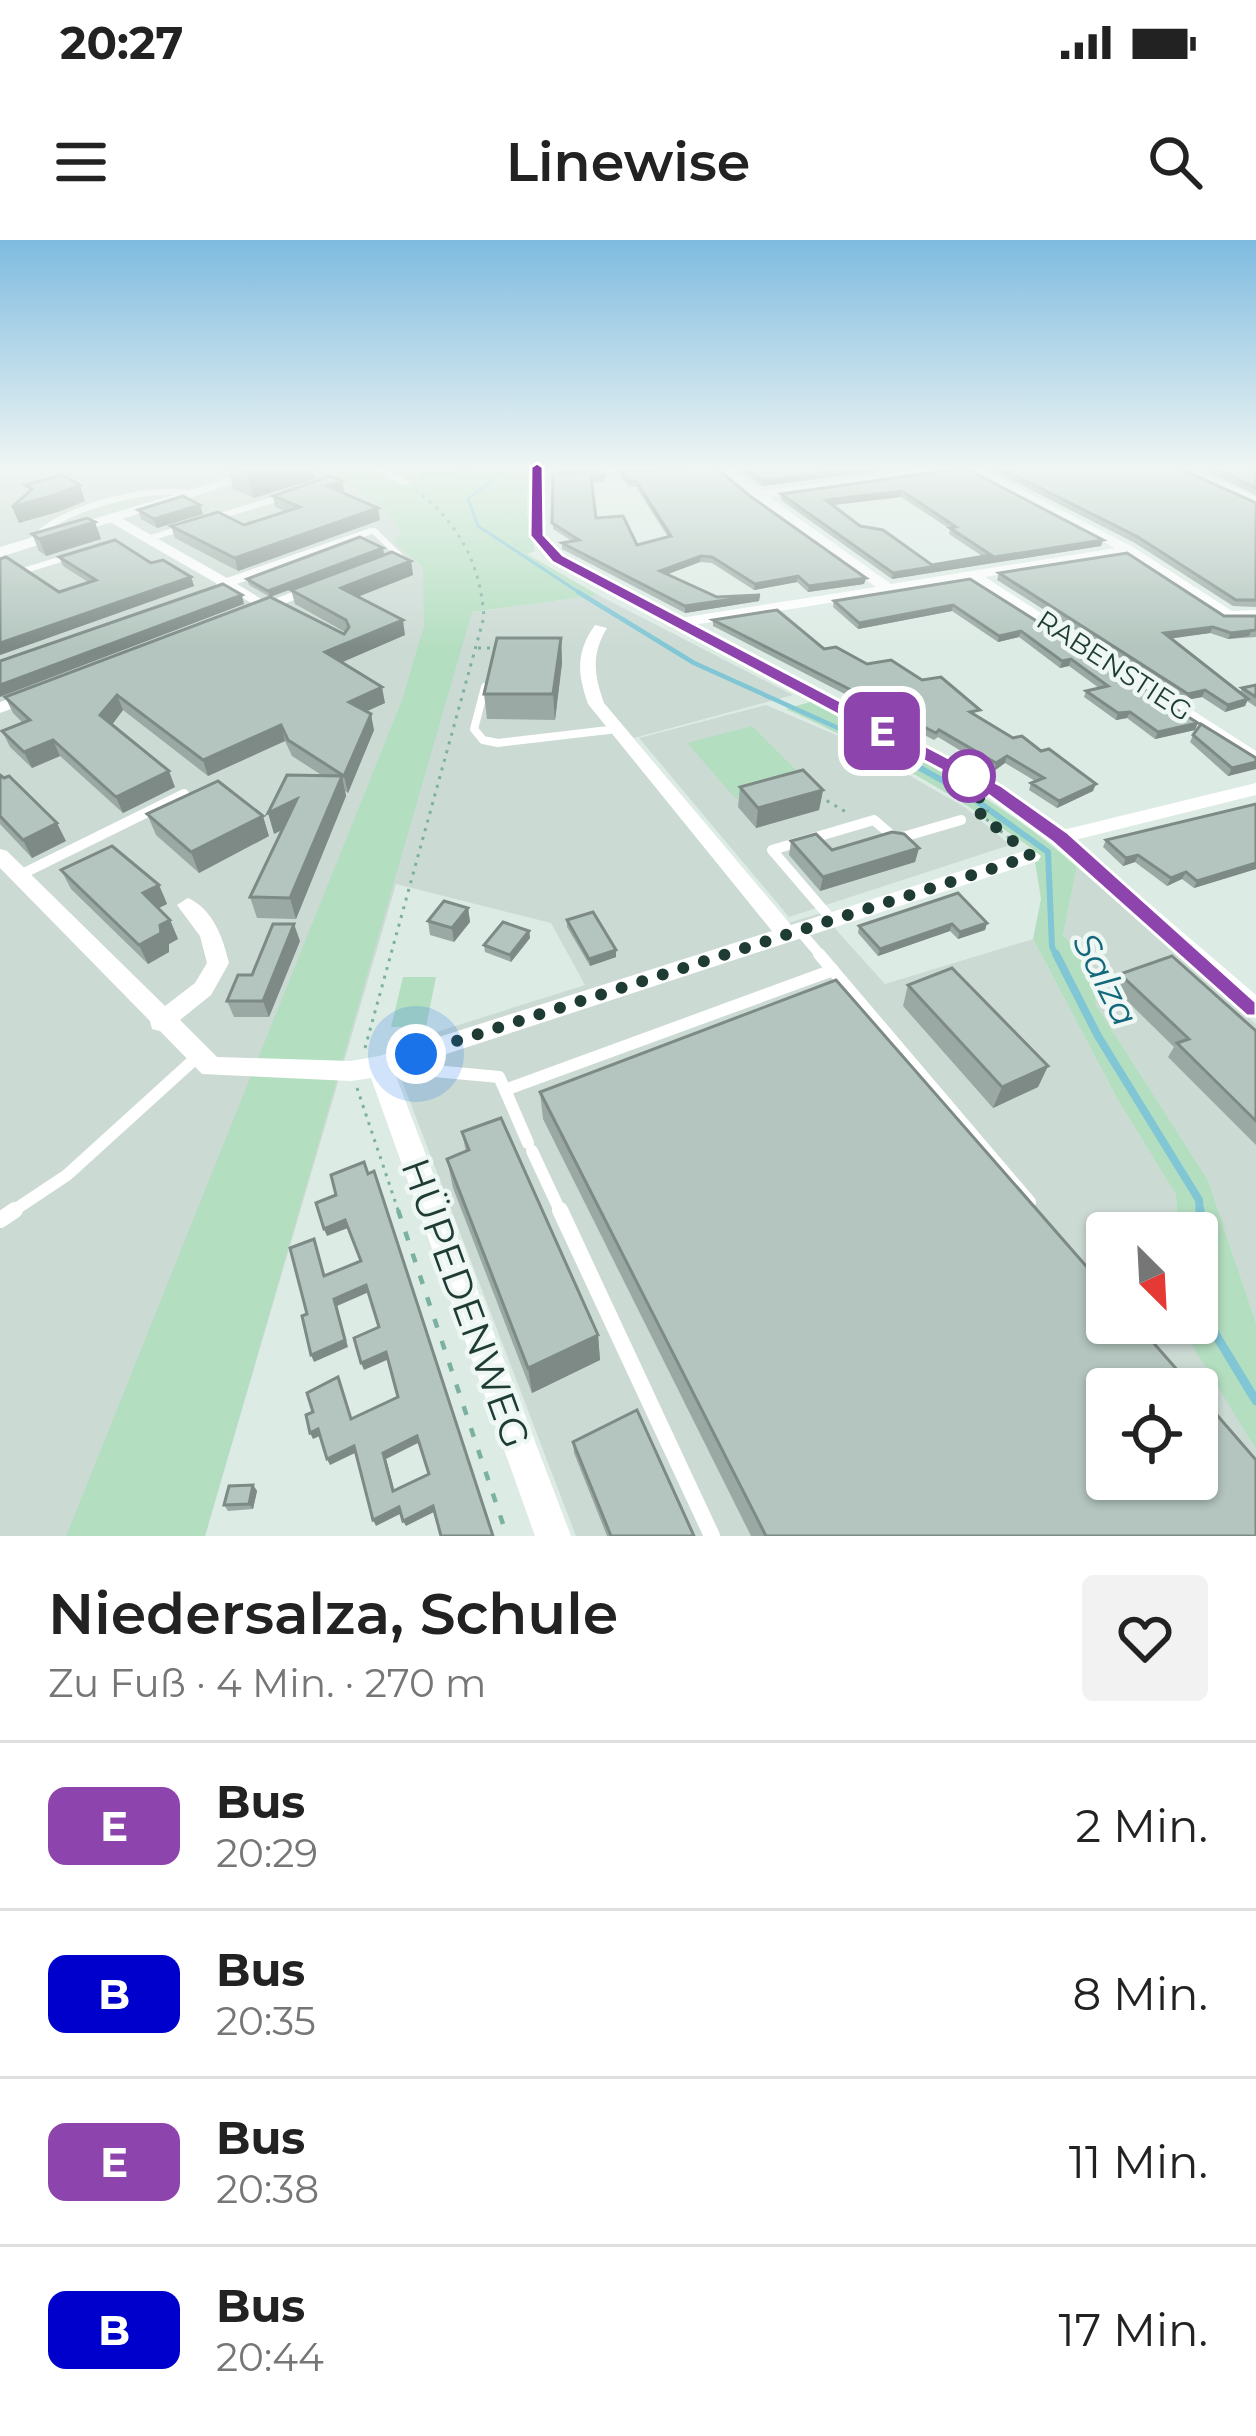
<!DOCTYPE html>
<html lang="de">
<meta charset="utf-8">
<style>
:root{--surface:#fff;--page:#f2f2f2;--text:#222;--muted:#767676;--line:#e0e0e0}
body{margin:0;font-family:Montserrat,sans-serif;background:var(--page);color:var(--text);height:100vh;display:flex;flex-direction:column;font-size:45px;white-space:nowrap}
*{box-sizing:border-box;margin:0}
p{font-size:39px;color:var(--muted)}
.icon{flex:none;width:66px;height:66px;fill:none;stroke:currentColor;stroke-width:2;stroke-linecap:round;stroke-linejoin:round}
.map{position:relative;height:1296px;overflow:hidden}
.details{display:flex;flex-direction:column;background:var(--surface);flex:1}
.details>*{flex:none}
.badge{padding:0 24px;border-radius:18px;font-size:42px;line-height:78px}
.needle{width:78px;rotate:156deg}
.fabs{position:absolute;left:1086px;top:972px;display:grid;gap:24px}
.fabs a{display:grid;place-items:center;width:132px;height:132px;border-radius:12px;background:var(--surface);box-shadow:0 3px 9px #0004;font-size:60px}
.you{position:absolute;width:60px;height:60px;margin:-30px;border:9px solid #fff;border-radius:50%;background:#1a73e8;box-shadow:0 0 0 18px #1a73e833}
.map>.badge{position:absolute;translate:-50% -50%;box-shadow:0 0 0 6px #fff}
.round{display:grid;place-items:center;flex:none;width:126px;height:126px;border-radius:12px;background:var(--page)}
.head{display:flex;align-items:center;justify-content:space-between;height:204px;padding:0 48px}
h1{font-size:57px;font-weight:600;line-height:90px}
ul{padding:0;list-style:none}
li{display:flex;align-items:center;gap:36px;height:168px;padding:0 48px;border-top:3px solid var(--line)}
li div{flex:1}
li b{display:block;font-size:45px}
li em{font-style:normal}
li .badge{min-width:132px;font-weight:700;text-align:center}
.status{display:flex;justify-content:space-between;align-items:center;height:84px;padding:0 60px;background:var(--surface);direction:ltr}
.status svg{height:33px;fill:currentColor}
header{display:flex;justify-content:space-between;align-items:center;height:156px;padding:0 48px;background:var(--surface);font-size:54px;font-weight:600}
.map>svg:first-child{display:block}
</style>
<div class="status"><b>20:27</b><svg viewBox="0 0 49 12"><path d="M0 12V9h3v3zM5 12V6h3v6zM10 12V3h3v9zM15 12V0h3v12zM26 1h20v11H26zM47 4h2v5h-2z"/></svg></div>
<header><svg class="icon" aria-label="menu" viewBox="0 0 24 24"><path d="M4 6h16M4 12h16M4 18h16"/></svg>Linewise<svg class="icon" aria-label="search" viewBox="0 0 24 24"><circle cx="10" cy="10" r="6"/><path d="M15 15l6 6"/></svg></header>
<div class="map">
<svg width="1256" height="1296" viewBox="0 0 1256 1296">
<rect width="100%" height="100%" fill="#ddebe5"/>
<g fill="#ccdad4" fill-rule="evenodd">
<path d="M0,227H367L473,372L598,355L793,455L634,498L788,683L821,673L885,744L1033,699L1118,860L1176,955L1178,993H1107V1083H1181L1256,1209V1296H576L389,807L585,745L551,683L396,644L205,1296H0ZM1107,1149H1197V1239H1107Z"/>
<polygon points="766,465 848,500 966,568 1010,605 789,677 639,498"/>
<polygon points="1077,627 1256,784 1256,1083 1208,940 1096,765 1093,728 1063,695"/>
</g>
<g fill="#b4dec0">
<path d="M302,227L390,231L528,227L527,273L535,311L527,314L598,355L472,372L205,1296H66L402,460L424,386L423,327L394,302L401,295C387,254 338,241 302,227Z"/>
<path d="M810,462C903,511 999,557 1077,627L1063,695L1093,728L1096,765L1208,940L1256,1083V1209L1182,1089L1181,1083H1197V993H1178L1176,955L1118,860L1033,699L1041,659L1033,609C955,555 874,509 786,469Z"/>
<polygon points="752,486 806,540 736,559 687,503"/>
<polygon points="403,737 436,737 426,787 391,787"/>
</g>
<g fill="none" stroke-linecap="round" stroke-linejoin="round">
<polyline stroke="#80c6d5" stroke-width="3" points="509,227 468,259 478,286 583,355"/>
<polyline stroke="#80c6d5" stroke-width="4.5" points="578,352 694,423 898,515"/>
<polyline stroke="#80c6d5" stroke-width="6" points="891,512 967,554 1048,612 1052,707 1057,717"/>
<polyline stroke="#80c6d5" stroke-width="8" points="1056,714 1098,796 1199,960 1200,973"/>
<polyline stroke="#80c6d5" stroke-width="9" points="1200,970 1208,1082 1256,1161"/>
<g stroke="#7bb1a1" stroke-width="3" stroke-dasharray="3 6" stroke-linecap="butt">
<polyline points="421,237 478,227"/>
<polyline points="478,408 498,408"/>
<polyline points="819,556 846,572"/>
<polyline points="989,570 980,574 1015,603"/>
<path d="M365,808L484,377C480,323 460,285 417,251"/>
<polyline points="357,848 399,973"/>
</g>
<polyline stroke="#7bb1a1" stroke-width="4.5" stroke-dasharray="9 14" stroke-linecap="butt" points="398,970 507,1296"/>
<g stroke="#fff" stroke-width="6">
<polyline points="214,278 283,257"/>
<polyline points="374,291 400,316 390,319"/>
<polyline points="148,299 185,287"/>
<path d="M31,302C57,268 152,244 193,254"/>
<polyline points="26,330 74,315"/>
<polyline points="297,355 306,351"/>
</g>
<g stroke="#fff" stroke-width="8">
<polyline points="275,363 304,352"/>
<polyline points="485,447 474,489 483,500 498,503 617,489"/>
</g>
<g stroke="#fff" stroke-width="10">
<polyline points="18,636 184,554"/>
<polyline points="832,680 772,610 874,580 896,599 961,580"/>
<polyline points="799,690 822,717"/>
</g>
<g stroke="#fff" stroke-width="12">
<polyline points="819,714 1030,962"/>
<polyline points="391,827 499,837 505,850"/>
<polyline points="528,903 505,850 833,730"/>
<polyline points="532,911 561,973"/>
<polyline points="10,973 67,935 197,817"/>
</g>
<g stroke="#fff" stroke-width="16">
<polyline points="560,970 712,1296"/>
<polyline points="0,980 15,970"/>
</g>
<g fill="#fff" fill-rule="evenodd">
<polygon points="368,227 382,227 412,243 402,245"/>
<path d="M532,227H687L682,230L543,234V295L562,316L680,378L876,347L752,258L716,227H728L761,251L938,227H978L1133,307L1232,371L1256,370V378L1224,379L1126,314L985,337L1256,511V524L970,340L693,385L1002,546L1063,590L1256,543V555L1075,600L1256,755V778L1248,775L1053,601L988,554L552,322L531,296ZM965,229L1115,308L891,344L769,257Z"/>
<polygon points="1173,227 1188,227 1256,257 1256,265"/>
<polygon points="108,275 116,275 227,338 370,288 380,291 237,344 273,366 248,377 241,373 255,365 225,348 216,348 216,343 108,281"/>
<path d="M595,385L607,388C591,414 594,435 604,463L791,685L1024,611L1031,609L1041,616L1038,621L394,831L571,1296H535L371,838L351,841L202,834L160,791L152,789L150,781L0,628V609L7,611L165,766L195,743L207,723L200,696L177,665L188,658C213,669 223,698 229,723L211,755L180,780L217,817L351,821L379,816L772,691L588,464C577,433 576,412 595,385Z"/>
<polygon points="34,450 42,455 40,458 0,473 0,462"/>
</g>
<polygon fill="#fff" fill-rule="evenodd" points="266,227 288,227 0,317 0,307"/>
</g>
<g fill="#9aa9a3" fill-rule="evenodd">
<polygon points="228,227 312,227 315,239 254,258 233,249"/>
<polygon points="735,227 906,227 762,246"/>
<polygon points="986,227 1176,227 1256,263 1256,367 1233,366 1135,303"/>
<polygon points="1198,227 1256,227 1256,255"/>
<path d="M965,228L1103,300L1101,306L892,339L781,260V254ZM901,257L950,289L949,294L982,316L932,325L860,286L832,265Z"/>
<polygon points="682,229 750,256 866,338 864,344 808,352 797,342 754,350 712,323 700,322 668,334 717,357 760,355 759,361 685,373 562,309 562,303 572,301 553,289 553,233 604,236 604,242 592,242 596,278 637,305 668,297 636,247 629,247 620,236 620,231"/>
<polygon points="342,241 344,252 380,280 238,331 175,298 171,286 244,285 286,272 275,267 273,256"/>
<polygon points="138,270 203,274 157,288 141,279"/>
<polygon points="32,294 101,299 46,316 39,311"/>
<polygon points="384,314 270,357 249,345 247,339"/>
<polygon points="59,317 151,323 191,337 194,346 0,415 59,352 88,342 63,326"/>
<polygon points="411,321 413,335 358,357 405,395 341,422 385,463 366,471 374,490 348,553 345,551 346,556 296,679 257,678 250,657 282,590 274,594 323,536 292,516 285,501 208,536 123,470 112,485 175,547 123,573 60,516 32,528 10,507 2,491 23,483 13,473 5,457 344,394 345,392 295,364 291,350"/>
<polygon points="999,333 1224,376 1256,376 1256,397 1228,399 1210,393 1170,398 1240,453 1242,448 1256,445 1256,467 1247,461 1245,466 1225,472 1202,457 1186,460 997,340"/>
<polygon points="970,339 1195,490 1155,499 1127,478 1116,480 1084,457 1086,451 1099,448 1069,426 1060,428 1019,397 998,402 952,371 858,389 833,367 834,361"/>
<polygon points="713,380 824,409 867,424 978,477 1093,551 1057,568 1029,550 1031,543 1035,541 1005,523 994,531 938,497 934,500 713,386"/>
<polygon points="561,398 562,423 555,480 487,479 484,454"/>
<polygon points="1193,495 1256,518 1256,529 1228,536 1190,502"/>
<polygon points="0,535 66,601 32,618 0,584"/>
<polygon points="740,547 823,550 819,570 756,588 738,567"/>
<polygon points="1256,564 1256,629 1194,648 1182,639 1167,646 1135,622 1123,626 1103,607 1106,600"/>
<polygon points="147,574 269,596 199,633 156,595"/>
<polygon points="791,601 832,610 919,608 915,622 820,651 789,615"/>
<polygon points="61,630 159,645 167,664 158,668 170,680 178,699 169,704 169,712 148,724 71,649"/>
<polygon points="468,668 470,682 454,702 430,695 428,681"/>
<polygon points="567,680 616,710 616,717 590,726 567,687"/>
<polygon points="987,683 985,690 958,699 950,691 878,716 858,693 859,686"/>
<polygon points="529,691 530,698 511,722 485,712 484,705"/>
<polygon points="300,701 269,777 234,777 227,761 252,735"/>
<polygon points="1120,734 1256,791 1256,905 1168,817 1174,807 1114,748"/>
<polygon points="908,745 1048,826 1038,847 993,868 903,766"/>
<polygon points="540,852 1256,1296 751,1296 543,879"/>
<polygon points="462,892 598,1095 600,1120 532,1153 453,948 447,919 466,912"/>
<polygon points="573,1202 694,1296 607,1296 574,1213"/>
<polygon points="253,1245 257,1251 253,1269 228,1271 224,1265"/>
</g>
<g fill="#7d8a85">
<polygon points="268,227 312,227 315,239 254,258 248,233"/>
<polygon points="867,227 906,227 762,246 763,241"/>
<polygon points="342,241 344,252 327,246"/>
<polygon points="80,245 85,261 61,271 19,283 12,267"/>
<polygon points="902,251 901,257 825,266 826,260"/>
<polygon points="200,265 203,274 157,288 154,279"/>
<polygon points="378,268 380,280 238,331 235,318"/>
<polygon points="95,282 101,299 46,316 39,299"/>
<polygon points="1103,300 1101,306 892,339 893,333"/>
<polygon points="383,308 384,314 270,357 268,351"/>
<polygon points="701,316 700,322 660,337 660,331"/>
<polygon points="411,321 413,335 344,362 341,348"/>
<polygon points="798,336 797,342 754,350 755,344"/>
<polygon points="191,337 194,346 0,415 0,403"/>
<polygon points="866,338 864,344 808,352 809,346"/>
<polygon points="242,355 244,364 0,457 0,445"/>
<polygon points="760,355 759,361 685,373 685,366"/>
<polygon points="953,365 952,371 858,389 859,383"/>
<polygon points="403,380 405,395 329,428 325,412"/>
<polygon points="1213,387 1210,393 1161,400 1164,393"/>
<polygon points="1252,390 1249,396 1228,399 1231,393"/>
<polygon points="1021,391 1019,397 998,402 999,396"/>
<polygon points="561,398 562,423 555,480 553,454"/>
<polygon points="1071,419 1069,426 1060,428 1062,421"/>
<polygon points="382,447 385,463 352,478 349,462"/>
<polygon points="1205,450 1202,457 1186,460 1188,454"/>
<polygon points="117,455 123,470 107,491 100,475"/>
<polygon points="1248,459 1245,466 1225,472 1228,465"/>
<polygon points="1130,472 1127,478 1116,480 1118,473"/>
<polygon points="371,474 374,490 348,553 344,536"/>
<polygon points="1198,483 1195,490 1155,499 1158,492"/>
<polygon points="281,485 285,501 208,536 203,520"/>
<polygon points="53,500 60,516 32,528 24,512"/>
<polygon points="1007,516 1005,523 994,531 996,523"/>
<polygon points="1256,522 1256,529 1228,536 1232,528"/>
<polygon points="169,531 175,547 123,573 116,557"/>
<polygon points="342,536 346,556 296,679 290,658"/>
<polygon points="1096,544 1093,551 1057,568 1059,561"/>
<polygon points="823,550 819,570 756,588 758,568"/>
<polygon points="297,559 302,579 274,594 268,573"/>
<polygon points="263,576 269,596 199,633 191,612"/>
<polygon points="57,583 66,601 32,618 23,600"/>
<polygon points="919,608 915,622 820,651 823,637"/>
<polygon points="1138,615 1135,622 1123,626 1126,618"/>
<polygon points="1256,623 1256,629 1194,648 1197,641"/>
<polygon points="1186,632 1182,639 1167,646 1171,638"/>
<polygon points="159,645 167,664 151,672 143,653"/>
<polygon points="468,668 470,682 454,702 452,688"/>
<polygon points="170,680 178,699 169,704 169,712 148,724 139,705 160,685"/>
<polygon points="987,683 985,690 958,699 960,692"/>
<polygon points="294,684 300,701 269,777 263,761"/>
<polygon points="952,684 950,691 878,716 880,709"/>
<polygon points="529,691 530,698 511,722 510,715"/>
<polygon points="616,710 616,717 590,726 589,719"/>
<polygon points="1048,826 1038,847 993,868 1002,847"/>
<polygon points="345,980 348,988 327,996 324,989"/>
<polygon points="366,1045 369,1052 337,1066 348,1107 314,1122 311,1115 334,1059"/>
<polygon points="598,1095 600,1120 532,1153 528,1128"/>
<polygon points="386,1112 389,1119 364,1130 361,1123"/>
<polygon points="318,1189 322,1195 313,1199 310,1193"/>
<polygon points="417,1196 420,1202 386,1219 396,1257 383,1213"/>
<polygon points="354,1206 357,1212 330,1225 327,1219"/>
<polygon points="253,1245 257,1251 253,1269 249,1264"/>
<polygon points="433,1266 436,1271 406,1286 403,1281"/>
<polygon points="399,1267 402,1273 376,1286 373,1280"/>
</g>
<g fill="#b3c5be" stroke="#7d8a85" stroke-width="3" fill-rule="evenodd">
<polygon points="234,227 268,227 248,233"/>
<polygon points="684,227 715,227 750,256 866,338 809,346 798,336 755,344 712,317 701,316 660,331 717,357 760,355 685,366 562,303 579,300 552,283 553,233 602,231 604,236 591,237 596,278 623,276 637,305 671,296 636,241 629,241 620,231 682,229"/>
<polygon points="743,227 867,227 763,241"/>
<polygon points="998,227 1176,227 1256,263 1256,360 1236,360 1138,297"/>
<polygon points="1211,227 1256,227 1256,248"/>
<path d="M965,228L1103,300L893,333L781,254ZM902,251L956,287L950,288L991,315L932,325L883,290L860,286L826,260Z"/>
<polygon points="62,235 80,245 55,255 12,267 32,249 25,245"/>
<polygon points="330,236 342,241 327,246 378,268 235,318 171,286 218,272 244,285 300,267 273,256"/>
<polygon points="183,256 200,265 154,279 138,270"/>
<polygon points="87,278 95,282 39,299 32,294"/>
<polygon points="360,297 383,308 268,351 247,339"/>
<polygon points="115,300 151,323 163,320 191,337 0,403 0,319 6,317 59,352 96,340 59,317"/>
<polygon points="392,312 411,321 341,348 403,380 325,412 382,447 349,462 371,474 344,536 288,500 281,485 203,520 117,455 100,475 169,531 116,557 53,500 24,512 2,491 30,480 5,457 270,357 344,394 349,387 346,380 291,350"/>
<polygon points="1127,313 1224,376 1256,376 1256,390 1231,393 1213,387 1164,393 1248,459 1228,465 1205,450 1188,454 999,333"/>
<polygon points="970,339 1198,483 1158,492 1130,472 1118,473 1086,451 1108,446 1071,419 1062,421 1021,391 999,396 953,365 859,383 834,361"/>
<polygon points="223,344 242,355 0,445 0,421"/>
<polygon points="777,370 824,409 836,407 867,424 891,420 922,440 941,437 980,470 970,472 1013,498 1022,496 1041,511 1049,509 1096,544 1059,561 1031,543 1044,538 1007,516 996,523 939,490 936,493 713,380"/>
<polygon points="497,398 561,398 553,454 484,454"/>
<polygon points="1256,445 1256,457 1242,448"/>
<polygon points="1201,484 1256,518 1256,522 1232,528 1193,495"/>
<polygon points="803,530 823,550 758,568 740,547"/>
<polygon points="0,535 4,538 9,536 57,583 23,600 0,576"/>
<polygon points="287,535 342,536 290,658 250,657 297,559 268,573"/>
<polygon points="218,541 263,576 191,612 147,574"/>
<polygon points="1256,564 1256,623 1197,641 1186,632 1171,638 1138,615 1126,618 1106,600"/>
<polygon points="892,592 904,594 919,608 823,637 791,601 816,594 832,610"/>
<polygon points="112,606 159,645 143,653 170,680 160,685 161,693 139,705 61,630"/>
<polygon points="958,653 987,683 960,692 952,684 880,709 859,686"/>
<polygon points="444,661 468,668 452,688 428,681"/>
<polygon points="593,672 616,710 589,719 567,680"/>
<polygon points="503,682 529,691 510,715 484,705"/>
<polygon points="273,684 294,684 263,761 227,761 238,735 252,735"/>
<polygon points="1172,716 1256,791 1256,881 1177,803 1189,799 1120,734"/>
<polygon points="952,728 1048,826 1002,847 908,745"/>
<polygon points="836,740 1107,1050 1107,1083 1136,1083 1194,1149 1107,1149 1107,1239 1197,1239 1197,1152 1256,1220 1256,1296 766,1296 540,852"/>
<polygon points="501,878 598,1095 528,1128 447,919 469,910 462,892"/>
<path d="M364,922L368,934L374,931L493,1296H441L433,1266L403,1281L399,1267L373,1280L354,1206L327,1219L318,1189L310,1193L306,1175L313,1172L307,1153L338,1137L351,1179L398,1157L386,1112L361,1123L354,1098L379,1087L366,1045L334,1059L345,1100L311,1115L302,1076L307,1074L290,1008L314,999L324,1036L361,1021L345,980L324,989L316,963L336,955L331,935ZM417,1196L429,1234L393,1251L383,1213Z"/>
<polygon points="637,1170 694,1296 611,1296 573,1202"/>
<polygon points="253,1245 249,1264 224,1265 229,1246"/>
</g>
<linearGradient id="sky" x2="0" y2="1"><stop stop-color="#7ebbe0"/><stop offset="0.56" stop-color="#f0f6f3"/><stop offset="1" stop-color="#f0f6f3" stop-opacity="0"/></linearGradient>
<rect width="1256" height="408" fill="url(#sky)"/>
<polygon fill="#8e44ad" stroke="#fff" stroke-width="3" points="537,223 543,227 544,295 563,315 1002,546 1067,592 1256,762 1256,776 1247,776 1052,602 988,555 552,322 530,296 531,227"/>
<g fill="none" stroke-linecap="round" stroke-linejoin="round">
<polyline stroke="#1e3b34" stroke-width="12" stroke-dasharray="0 21.6" points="416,814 1031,616 980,574 986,572 969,536"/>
</g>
<circle fill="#fff" stroke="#8e44ad" stroke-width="6" cx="969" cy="536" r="24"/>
<g text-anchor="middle" stroke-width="9" stroke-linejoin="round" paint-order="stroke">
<g font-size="27" fill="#1e3b34" stroke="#eef7f3">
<text transform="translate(1114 426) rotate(33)" y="9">RABENSTIEG</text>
</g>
<g font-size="36" font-style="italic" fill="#14687b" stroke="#eef7f3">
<text transform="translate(1106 739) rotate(63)" y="13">Salza</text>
</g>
<g font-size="39" fill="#1e3b34" stroke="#eef7f3">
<text transform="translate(466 1063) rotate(70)" y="14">HÜPEDENWEG</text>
</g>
</g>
</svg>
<div class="fabs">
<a><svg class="needle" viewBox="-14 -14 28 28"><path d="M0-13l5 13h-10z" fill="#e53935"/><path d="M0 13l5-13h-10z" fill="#767676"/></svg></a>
<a><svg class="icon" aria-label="locate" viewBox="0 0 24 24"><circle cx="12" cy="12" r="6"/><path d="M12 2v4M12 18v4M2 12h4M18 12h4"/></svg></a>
</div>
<div class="you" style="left:416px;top:814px"></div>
<b class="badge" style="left:882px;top:491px;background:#8e44ad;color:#fff">E</b>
</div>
<section class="details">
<div class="head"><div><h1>Niedersalza, Schule</h1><p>Zu Fuß · 4 Min. · 270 m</p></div><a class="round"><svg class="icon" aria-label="heart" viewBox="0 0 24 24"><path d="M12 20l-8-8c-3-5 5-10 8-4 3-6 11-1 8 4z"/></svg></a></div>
<ul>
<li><span class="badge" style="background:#8e44ad;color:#fff">E</span><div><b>Bus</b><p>20:29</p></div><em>2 Min.</em></li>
<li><span class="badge" style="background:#0000cd;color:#fff">B</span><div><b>Bus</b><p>20:35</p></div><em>8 Min.</em></li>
<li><span class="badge" style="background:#8e44ad;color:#fff">E</span><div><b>Bus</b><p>20:38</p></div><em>11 Min.</em></li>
<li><span class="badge" style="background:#0000cd;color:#fff">B</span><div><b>Bus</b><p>20:44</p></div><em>17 Min.</em></li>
</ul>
</section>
